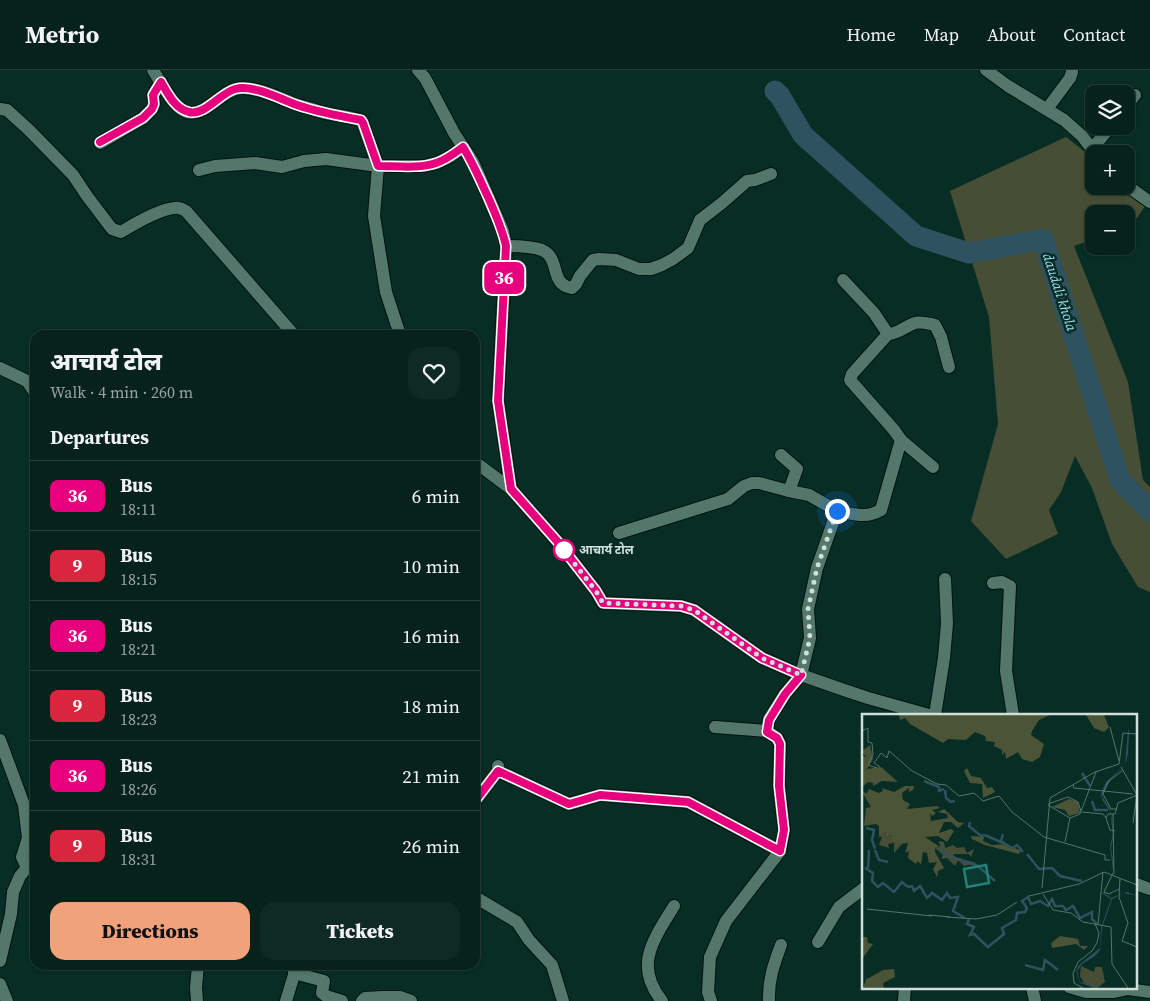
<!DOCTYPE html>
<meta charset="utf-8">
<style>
:root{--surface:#06221b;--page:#0f2a24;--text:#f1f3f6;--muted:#98a4a3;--line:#273f3a;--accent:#f1a27b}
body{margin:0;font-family:"Source Serif 4","Noto Sans Devanagari",serif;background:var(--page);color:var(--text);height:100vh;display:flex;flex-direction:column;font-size:19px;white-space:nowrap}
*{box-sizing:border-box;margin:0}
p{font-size:16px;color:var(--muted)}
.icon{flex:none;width:28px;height:28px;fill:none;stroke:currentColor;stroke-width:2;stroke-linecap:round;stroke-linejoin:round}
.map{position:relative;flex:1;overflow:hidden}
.panel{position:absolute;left:30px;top:260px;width:450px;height:640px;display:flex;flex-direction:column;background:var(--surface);border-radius:15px;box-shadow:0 1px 4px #0004,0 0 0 1px var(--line)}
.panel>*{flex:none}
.badge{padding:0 10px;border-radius:8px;font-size:18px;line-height:32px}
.tools{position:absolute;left:1085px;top:15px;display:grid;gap:10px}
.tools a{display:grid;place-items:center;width:50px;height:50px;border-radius:10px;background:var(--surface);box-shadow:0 1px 4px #0004,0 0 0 1px var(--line);font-size:25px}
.you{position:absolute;width:25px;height:25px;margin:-12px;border:4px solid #fff;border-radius:50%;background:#1a73e8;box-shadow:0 0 0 8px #1a73e833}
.map>.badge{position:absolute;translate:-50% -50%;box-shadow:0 0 0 2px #fff}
h2{padding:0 20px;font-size:19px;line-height:45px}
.round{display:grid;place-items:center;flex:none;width:52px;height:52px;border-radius:15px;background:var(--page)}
.overview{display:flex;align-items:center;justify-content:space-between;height:85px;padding:0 20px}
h1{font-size:24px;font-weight:800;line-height:38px}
.cta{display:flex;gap:10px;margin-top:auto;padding:10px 20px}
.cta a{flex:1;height:58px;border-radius:15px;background:var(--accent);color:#111;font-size:20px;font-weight:800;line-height:58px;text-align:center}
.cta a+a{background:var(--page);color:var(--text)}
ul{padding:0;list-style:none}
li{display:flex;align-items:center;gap:15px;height:70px;padding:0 20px;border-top:1px solid var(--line)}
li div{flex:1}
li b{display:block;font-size:19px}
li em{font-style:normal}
li .badge{min-width:55px;font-weight:700;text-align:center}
header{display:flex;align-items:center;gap:30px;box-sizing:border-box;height:70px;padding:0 25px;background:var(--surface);border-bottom:1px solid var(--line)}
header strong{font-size:24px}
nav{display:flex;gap:28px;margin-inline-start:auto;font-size:18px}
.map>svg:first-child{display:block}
</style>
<header>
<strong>Metrio</strong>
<nav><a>Home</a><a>Map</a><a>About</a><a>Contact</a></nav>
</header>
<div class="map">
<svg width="1150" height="931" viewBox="0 0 1150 931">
<rect width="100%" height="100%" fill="#082d24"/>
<polygon fill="#464e35" points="1066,67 1094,89 1094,116 1126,116 1148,132 1131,156 1126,158 1126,144 1094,144 1094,169 1074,176 1128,312 1143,410 1150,417 1150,522 1138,517 1112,474 1092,418 1075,386 1061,422 1049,440 1058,464 1006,489 971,451 998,354 989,247 950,121"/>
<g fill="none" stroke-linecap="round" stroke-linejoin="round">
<polyline stroke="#2e525f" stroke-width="21" points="775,21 780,26 803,65 916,166 969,183 1043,169 1120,410 1150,441"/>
<defs>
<g id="minor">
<path d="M153,0C160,11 173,37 186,42C207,48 222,17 244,18C262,19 279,28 295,34C304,37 313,39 321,42C335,46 350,46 362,51L378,96L374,146L386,222L400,265"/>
<polyline points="418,0 425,8 454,63 473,92 503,161 506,176 498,331 511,419"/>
<polyline points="986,0 1008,16 1064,50 1082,66 1096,84"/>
<polyline points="1126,37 1135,25"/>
<path d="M0,39L7,40L29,60L73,105L87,126L112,159L121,162C134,154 160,139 175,138C179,137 182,139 186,141L294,265"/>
<polyline points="1047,39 1070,8 1072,2 1072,0"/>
<polyline points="100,73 143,48 152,39 154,34 153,25 161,12"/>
<polyline points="1092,79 1111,56"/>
<polyline points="199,100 215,96 255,93 282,97 304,91 326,89 378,96 424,96 437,93 451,86 463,77"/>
<polyline points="1126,115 1150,132"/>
<path d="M506,176C517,176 531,176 542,180C561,188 549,215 572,218L576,214L580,206L593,190L599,189L616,190L639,199H651L662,195L673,189L688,178L700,150L722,133L747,111L755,110L771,104"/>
<polyline points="843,210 874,243 888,264 852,304 850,310 894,360 901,370"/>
<path d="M888,264C899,264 905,256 915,253C922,251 929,254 935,255L941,267L949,297"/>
<polyline points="0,298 27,311 35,323"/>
<polyline points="781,385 797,399 789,421 809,425 837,441"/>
<polyline points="475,392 511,419 557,471 596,521 603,533 681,536 694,540 762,588 801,605 844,620 868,628 929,645"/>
<polyline points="619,463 728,429 744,416 752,413 759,413 789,421"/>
<polyline points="993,513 1002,512 1010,516 1006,601 1013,645"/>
<polyline points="935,645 944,588 947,553 945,509"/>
<polyline points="715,657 767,661"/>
<polyline points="0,670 24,735 28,768 22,787 27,798"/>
<polyline points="498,701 569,734 600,725 688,732 780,781"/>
<polyline points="475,731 498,701 498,696"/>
<polyline points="1136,814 1150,819"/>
<polyline points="475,827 517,852 529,870 552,895 563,931"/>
<polyline points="818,872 839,837 864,818"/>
<polyline points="0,891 11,844 13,822 20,806 35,788"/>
<polyline points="294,903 324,911 322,923 326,926 342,931"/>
<polyline points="0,914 7,931"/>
<polyline points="1032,917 1035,931"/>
<polyline points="1069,917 1086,922 1114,922 1128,919 1150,922"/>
<polyline points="904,930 905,917"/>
<polyline points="197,931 196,917 198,895"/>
<polyline points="286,931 297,895"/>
<polyline points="362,931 365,928 383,927 400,927 411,931"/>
<path d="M662,931C633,895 654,869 674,836"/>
<path d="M711,931L708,922L710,887L726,851L780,781L784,760L779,716L780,674L777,668L767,661L769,649L785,624L801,605L810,568L808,539L817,498L837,441C855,444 865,449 881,440L901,370L933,397"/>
<path d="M769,931C768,910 774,894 781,875"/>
</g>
</defs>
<use href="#minor" stroke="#00140d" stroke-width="14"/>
<use href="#minor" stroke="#53776b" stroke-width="12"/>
</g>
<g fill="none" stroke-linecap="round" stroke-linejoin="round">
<defs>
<path id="line" d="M100,72L143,48L152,39L154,34L153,25L161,12C168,24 175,39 189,42C205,46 220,23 235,19C253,14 280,29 297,35C318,42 339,46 361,50L363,53L378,96C396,96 419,99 436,93C446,90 455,83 463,77C473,93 480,110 488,127C495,143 502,158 506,176L498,331L511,419L557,471L596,521L603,533L681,536L694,540L762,588L801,605L785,624L769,650L767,662L777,668L780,674L779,716L784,760L780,781L688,732L600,725L569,734L498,701L475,731"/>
</defs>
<use href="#line" stroke="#fff" stroke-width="11"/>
<use href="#line" stroke="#e6007e" stroke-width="8"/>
<polyline stroke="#cde0d9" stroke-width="5" stroke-dasharray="0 9" points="564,480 596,521 603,533 681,536 694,540 762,588 801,605 810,568 808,539 817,498 837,441"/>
</g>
<circle fill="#fff" stroke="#e6007e" stroke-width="2.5" cx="564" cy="480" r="10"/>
<g text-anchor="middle" stroke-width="5" stroke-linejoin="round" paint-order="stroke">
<g font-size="12" font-weight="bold" fill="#cde0d9" stroke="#082d24" text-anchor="start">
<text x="579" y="484">आचार्य टोल</text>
</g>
<g font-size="14" font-style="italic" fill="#9ce1fa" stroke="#082d24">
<text transform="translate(1060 222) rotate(72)" y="5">daudali khola</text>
</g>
</g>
<g transform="translate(862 644)">
<rect width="275" height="275" fill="#082d24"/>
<path d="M23,118L24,124L31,121L33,129H41L32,139V129L26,130L27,134L17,131L20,123H17ZM77,127L82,128L83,134L91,131L95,134L102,133L105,139L112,135L109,143L107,140H92L91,143L115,149L102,152L96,146L93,152L85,144L79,145L81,141L73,134L78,133ZM219,252L232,258L233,253H240L243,268L235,274L222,269L218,262Z" fill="#464e35"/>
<path d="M31,1H188L177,6L170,17L169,21L182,30L178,43L170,48L160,45L156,38L144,45L143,38L140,41V36L132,32L133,28L124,27L123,22L113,18L104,26L86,25L81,29L48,10L43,4L38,6L37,1ZM224,1H242L247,13L242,18L232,14ZM8,31L11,45L5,55L19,53L36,68L20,67L11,72V69L6,68L0,73V42L4,43L0,37ZM105,54L109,62L119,64L125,74L130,73L133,78L121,84L120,70L108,69L102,57ZM43,72H52L51,76L47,78V74L40,79L41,86L48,90L45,95L75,92L78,94L70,96L74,99L70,102L68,99L69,107L86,104L85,100L76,98L82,95L96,108L102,109L96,114L89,108H82L77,119L89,115L92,117L85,128L76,122L63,123L78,133L73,134V138L82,154L76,157L75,163L71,155L75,148L67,149L65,139L61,138L59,151L56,147L54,150L46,144L47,137L43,139L46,129L35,130L30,126V121L24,124L23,118L17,123V112L14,110L2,112L4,94L9,93L0,78L5,79L7,75L17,79L21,77L20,74L32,78ZM207,85L216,88L218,99L207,102L203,96L190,93ZM109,122L122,123L121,127L130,131L145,130L159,137L157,140L123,131L110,125ZM198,222L216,225L218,232H226L222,236L214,230L190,234L189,229ZM0,223H5L6,229L11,230L0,245ZM32,255L33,263L21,269L22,274H1L5,263V265L21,256Z" fill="#4b5437"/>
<path d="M272,9L267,16L266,39L263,51L249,65L240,82L248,95L252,119L249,134L252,153L242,179L249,184L265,178L275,182L262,179L250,185L240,214L238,236L233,242L220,250L215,257L218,268L233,272V274L218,269L214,257L217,251L238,234L239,214L249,185L241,180L251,156L248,133L251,119L248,97L241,87L239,81L240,77L244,68L263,51L266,17Z" fill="#2e525f"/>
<path fill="none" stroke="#2e525f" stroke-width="2.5" d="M220,59L228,72M62,67L77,73V77L82,75M83,76L84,84L89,88L93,87M230,87L233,96H246M108,108L107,112L119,122L123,121M4,114L12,116L10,126L13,135M141,120L139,127L150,134L155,131L161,138M123,121L141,129M80,132L82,140L116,152M13,136L17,146L26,148M165,140L177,155L190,154L198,162L220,167M117,153L133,167M3,154L11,159L10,167L16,173L21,169L32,178L40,168L46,173L50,172L52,177L58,172L65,184L70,179L80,186L85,179L88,184L96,183L91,197L103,204M6,154L7,136M107,205L105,210L112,213L108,221L112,220L126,233L142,220L140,214L154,206L155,199L163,198L165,194L160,187L166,183L169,190L178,187L186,192L190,185L193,192H201L204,196L211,192L218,204L230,198V205L235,210M163,251L181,256L183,246L196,256"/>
<path fill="none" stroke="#57756c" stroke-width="1" d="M248,13L257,47M0,17L6,14V28L10,29L11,41L6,51L15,54M257,50L261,19L275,20M18,53L12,49L19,39L25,44L27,37L50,57L75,70L84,71L97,82L112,79L121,87L137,82L150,98L182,123L243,141V146H248M259,53L275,81M211,71L212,74L271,80M186,90L206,83L216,88L219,97M186,91L208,104L218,100L234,58M255,95H249L241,80L246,68L261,56M220,98L241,100L244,104L246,100H253L256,89L275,81M251,100L252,160M244,104L248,116L253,117M271,109L275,81M203,128L208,104M251,159L242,178L247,180L257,175M258,164L257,183L266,209L260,227L275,233M180,174L188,84L233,58L257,50M181,180L191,196L209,199L221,208L249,213L250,250L266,274M167,182L217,170L242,158L275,171M5,195L70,202M67,201L88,203M85,203L114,205L135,201L155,188M236,211L241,158M221,274L212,269L211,259L216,248L230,237L235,229L237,219L233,210"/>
<path fill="#228179" fill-opacity="0.15" stroke="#228179" stroke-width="2.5" d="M124,151L127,169L105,173L102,155Z"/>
<rect width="275" height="275" fill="none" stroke="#cde0d9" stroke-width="2.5"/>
</g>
</svg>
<div class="tools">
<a><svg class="icon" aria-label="layers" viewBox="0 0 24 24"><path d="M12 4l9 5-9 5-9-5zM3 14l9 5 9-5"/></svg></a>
<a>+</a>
<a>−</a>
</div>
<div class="you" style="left:837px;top:441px"></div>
<b class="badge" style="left:504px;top:208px;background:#e6007e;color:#fff">36</b>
<section class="panel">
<div class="overview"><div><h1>आचार्य टोल</h1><p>Walk · 4 min · 260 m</p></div><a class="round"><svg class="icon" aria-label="heart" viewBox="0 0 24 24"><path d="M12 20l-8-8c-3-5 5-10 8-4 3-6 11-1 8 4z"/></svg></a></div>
<h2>Departures</h2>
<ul>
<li><span class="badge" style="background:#e6007e;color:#fff">36</span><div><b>Bus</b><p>18:11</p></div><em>6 min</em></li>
<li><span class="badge" style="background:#d7263d;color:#fff">9</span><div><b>Bus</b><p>18:15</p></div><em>10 min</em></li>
<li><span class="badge" style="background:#e6007e;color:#fff">36</span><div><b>Bus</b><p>18:21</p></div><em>16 min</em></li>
<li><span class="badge" style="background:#d7263d;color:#fff">9</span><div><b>Bus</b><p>18:23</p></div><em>18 min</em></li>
<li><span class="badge" style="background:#e6007e;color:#fff">36</span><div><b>Bus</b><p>18:26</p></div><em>21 min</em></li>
<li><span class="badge" style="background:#d7263d;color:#fff">9</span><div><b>Bus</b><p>18:31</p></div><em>26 min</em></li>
</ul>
<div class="cta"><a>Directions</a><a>Tickets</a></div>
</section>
</div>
